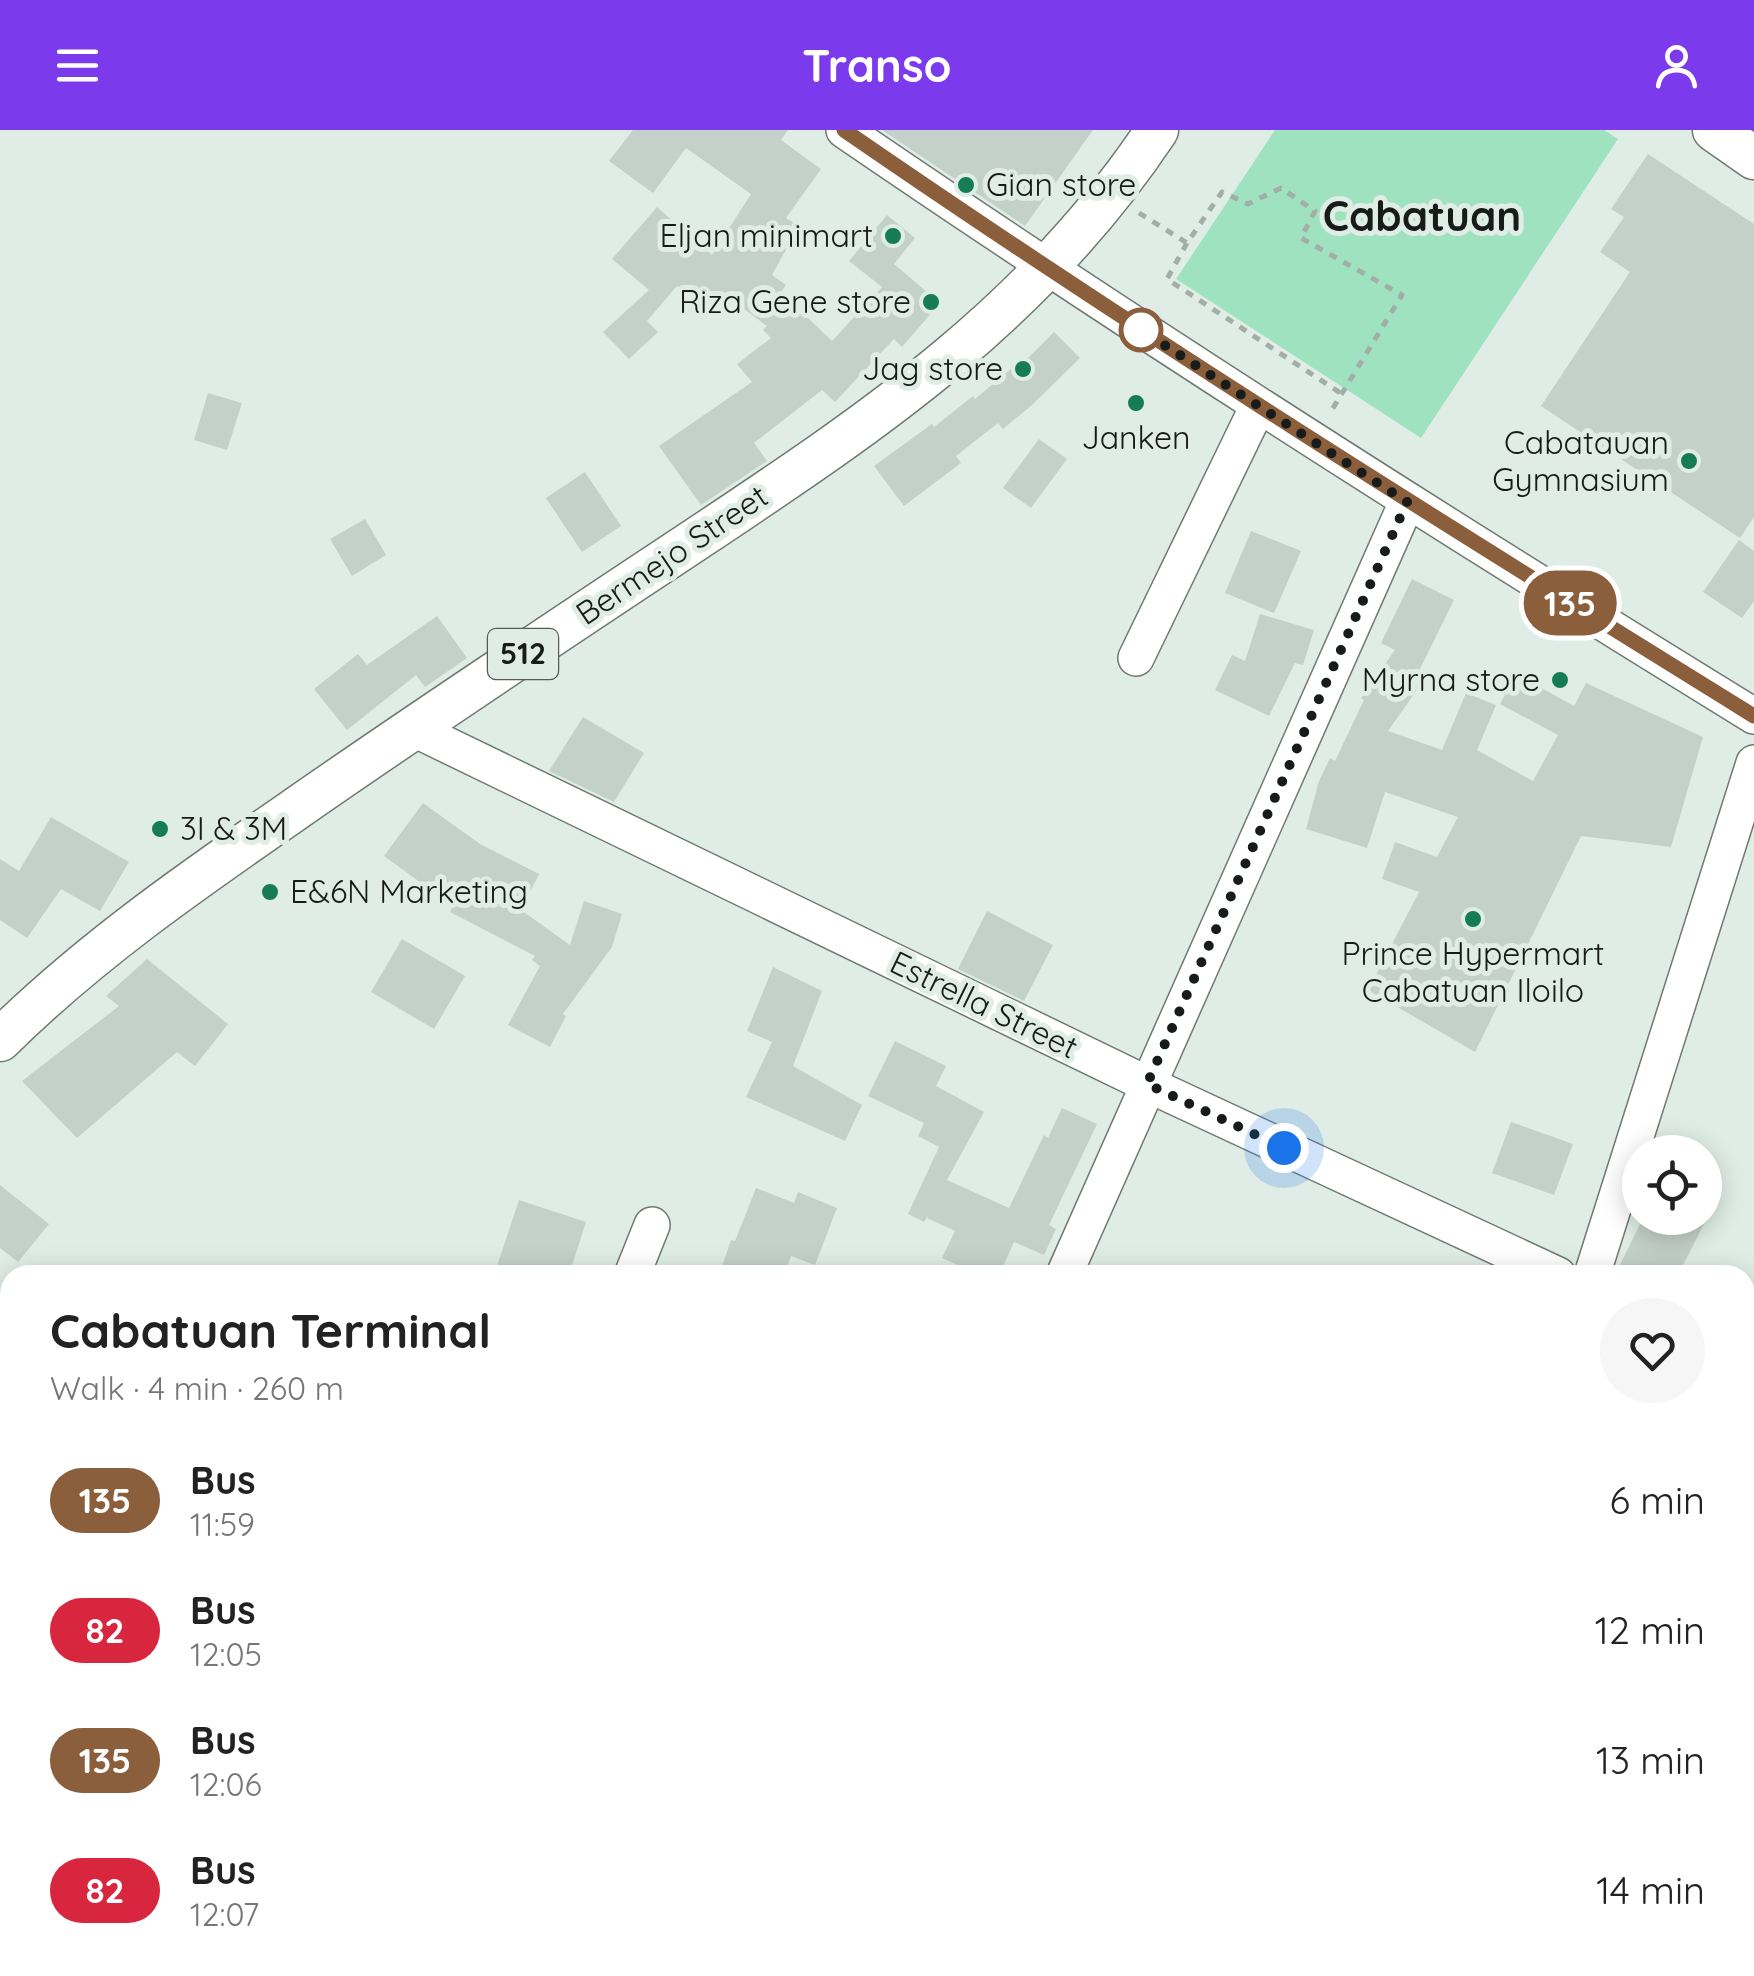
<!DOCTYPE html>
<meta charset="utf-8">
<style>
:root{--surface:#fff;--page:#f6f6f6;--text:#222;--muted:#767676;--accent:#7c3aed}
body{margin:0;font-family:Quicksand,sans-serif;background:var(--page);color:var(--text);height:100vh;display:flex;flex-direction:column;font-size:38px;white-space:nowrap}
*{box-sizing:border-box;margin:0}
p{font-size:32px;color:var(--muted)}
.icon{flex:none;width:55px;height:55px;fill:none;stroke:currentColor;stroke-width:2;stroke-linecap:round;stroke-linejoin:round}
.map{position:relative;flex:1;overflow:hidden}
.drawer{position:absolute;left:0px;top:1135px;width:1755px;height:712px;display:flex;flex-direction:column;background:var(--surface);border-radius:30px 30px 0 0;box-shadow:0 5px 25px #0003}
.drawer>*{flex:none}
.badge{padding:0 20px;border-radius:32px;font-size:35px;line-height:65px}
.buttons{position:absolute;left:1622px;top:1005px;display:grid;gap:20px}
.buttons a{display:grid;place-items:center;width:100px;height:100px;border-radius:50%;background:var(--surface);box-shadow:0 5px 25px #0003;font-size:50px}
.you{position:absolute;width:50px;height:50px;margin:-25px;border:8px solid #fff;border-radius:50%;background:#1a73e8;box-shadow:0 0 0 15px #1a73e833}
.map>.badge{position:absolute;translate:-50% -50%;box-shadow:0 0 0 5px #fff}
.round{display:grid;place-items:center;flex:none;width:105px;height:105px;border-radius:52px;background:var(--page)}
.head{display:flex;align-items:center;justify-content:space-between;height:170px;padding:0 50px}
h1{font-size:48px;font-weight:700;line-height:75px}
ul{padding:0;list-style:none}
li{display:flex;align-items:center;gap:30px;height:130px;padding:0 50px}
li div{flex:1}
li b{display:block;font-size:38px}
li em{font-style:normal}
li .badge{min-width:110px;font-weight:700;text-align:center}
header{display:flex;justify-content:space-between;align-items:center;height:130px;padding:0 50px;background:var(--accent);color:#fff;font-size:45px;font-weight:700}
.map>svg:first-child{display:block}
</style>
<header><svg class="icon" aria-label="menu" viewBox="0 0 24 24"><path d="M4 6h16M4 12h16M4 18h16"/></svg>Transo<svg class="icon" aria-label="person" viewBox="0 0 24 24"><circle cx="12" cy="8" r="4"/><path d="M4 21q1-7 8-7t8 7"/></svg></header>
<div class="map">
<svg width="1754" height="1846" viewBox="0 0 1754 1846">
<rect width="100%" height="100%" fill="#e0ede6"/>
<polygon fill="#9fe2c0" points="1275,0 1604,0 1618,9 1421,308 1176,149"/>
<g fill="#c4d1ca">
<polygon points="633,0 788,0 781,10 821,39 786,88 799,96 772,145 786,155 781,162 832,211 882,157 849,131 887,85 915,108 894,134 940,173 902,217 894,209 835,272 822,260 754,313 767,331 701,375 659,316 752,252 737,234 771,208 763,200 767,196 728,167 709,187 677,156 647,191 658,202 629,229 603,202 649,160 612,129 657,77 712,125 751,64 686,18 653,63 609,31"/>
<polygon points="882,0 1093,0 1025,96"/>
<polygon points="1648,24 1754,94 1754,387 1740,408 1541,276 1630,142 1600,122 1624,87 1611,79"/>
<polygon points="1054,202 1080,228 1032,275 1003,299 998,293 956,326 961,333 904,376 874,336 932,294 934,297 973,266 975,269 1012,238 1015,241"/>
<polygon points="208,263 242,273 227,320 194,310"/>
<polygon points="1039,309 1067,329 1031,378 1003,358"/>
<polygon points="585,342 621,396 582,422 546,368"/>
<polygon points="365,389 386,425 352,446 330,409"/>
<polygon points="1251,401 1301,421 1274,483 1225,463"/>
<polygon points="1739,410 1754,421 1754,471 1742,488 1703,462"/>
<polygon points="1412,449 1454,470 1413,553 1419,557 1388,601 1442,620 1466,563 1496,575 1477,620 1533,651 1558,605 1500,574 1516,544 1574,576 1586,553 1703,607 1671,717 1581,706 1475,922 1368,860 1419,762 1382,749 1395,712 1437,727 1458,687 1385,662 1367,718 1306,699 1319,651 1330,628 1335,631 1364,570 1361,568 1395,520 1381,513"/>
<polygon points="1260,484 1314,500 1303,535 1295,533 1269,586 1215,560 1232,525 1245,531"/>
<polygon points="437,486 467,528 425,557 416,545 347,600 314,559 358,524 367,535"/>
<polygon points="583,587 644,623 614,672 549,641"/>
<polygon points="423,673 480,714 539,744 521,780 570,815 584,771 622,784 612,817 563,884 566,886 550,917 508,895 540,836 532,830 535,826 450,782 453,776 384,726"/>
<polygon points="51,687 129,732 100,781 61,759 27,808 0,790 0,729 19,741"/>
<polygon points="987,781 1053,815 1024,871 958,839"/>
<polygon points="402,809 465,846 434,899 371,862"/>
<polygon points="147,829 228,894 195,936 177,922 77,1008 22,951 119,876 106,866"/>
<polygon points="773,837 822,861 793,936 862,975 845,1011 746,967 772,912 747,901"/>
<polygon points="895,911 946,936 936,956 984,982 947,1050 1009,1078 1044,1005 1048,1008 1062,978 1097,994 1049,1095 1056,1099 1044,1125 1014,1112 999,1145 980,1145 942,1128 955,1101 927,1088 928,1085 924,1092 908,1084 939,1017 918,1006 924,993 868,966"/>
<polygon points="1511,992 1573,1014 1554,1065 1492,1043"/>
<polygon points="0,1055 49,1094 18,1132 0,1118"/>
<polygon points="756,1058 794,1073 798,1062 837,1078 815,1135 791,1126 784,1145 719,1145 731,1110 735,1111"/>
<polygon points="519,1070 586,1092 569,1145 494,1145"/>
<polygon points="1643,1088 1707,1088 1678,1145 1615,1145"/>
</g>
<g fill="none" stroke-linecap="round" stroke-linejoin="round">
<defs>
<g id="minor">
<path d="M844,0C1142,204 1446,397 1754,586"/>
<polyline points="1136,528 1258,276"/>
<polyline points="412,598 1147,954 1558,1145"/>
<polyline points="632,1145 652,1095"/>
<polyline points="1064,1145 1407,372"/>
<polyline points="1592,1145 1754,633"/>
<polyline points="1745,1237 1754,1241"/>
<polyline points="0,1399 10,1404"/>
<polyline points="0,1536 10,1500"/>
<polyline points="1077,1838 1100,1846"/>
<polyline points="1380,1846 1383,1838"/>
</g>
<g id="major">
<polyline points="1714,0 1754,28"/>
<path d="M0,910C90,821 193,750 297,678C429,586 564,497 698,408C877,289 1036,182 1157,0"/>
</g>
</defs>
<use href="#minor" stroke="#6e7973" stroke-width="38"/>
<use href="#major" stroke="#6e7973" stroke-width="45"/>
<g stroke="#a3aea8" stroke-width="5" stroke-dasharray="8 8" stroke-linecap="butt">
<polyline points="1139,83 1187,113 1222,62 1248,74 1281,58 1315,81 1301,108 1402,165 1330,283"/>
<polyline points="1187,113 1167,149 1342,264"/>
</g>
<use href="#minor" stroke="#fff" stroke-width="35"/>
<use href="#major" stroke="#fff" stroke-width="42"/>
</g>
<g fill="none" stroke-linecap="round" stroke-linejoin="round">
<defs>
<path id="line" d="M844,0C1141,205 1447,396 1754,586"/>
</defs>
<use href="#line" stroke="#fff" stroke-width="22"/>
<use href="#line" stroke="#8b5e3c" stroke-width="15"/>
<polyline stroke="#171c1a" stroke-width="10" stroke-dasharray="0 18" points="1141,200 1138,198 1407,372 1147,954 1284,1018"/>
</g>
<g fill="#157c56" stroke="#e0ede6" stroke-width="4">
<circle cx="966" cy="55" r="10"/>
<circle cx="893" cy="106" r="10"/>
<circle cx="931" cy="172" r="10"/>
<circle cx="1023" cy="239" r="10"/>
<circle cx="1136" cy="273" r="10"/>
<circle cx="1689" cy="331" r="10"/>
<circle cx="1560" cy="550" r="10"/>
<circle cx="160" cy="699" r="10"/>
<circle cx="270" cy="762" r="10"/>
<circle cx="1473" cy="789" r="10"/>
</g>
<circle fill="#fff" stroke="#8b5e3c" stroke-width="5" cx="1141" cy="200" r="20"/>
<g text-anchor="middle" stroke-width="10" stroke-linejoin="round" paint-order="stroke">
<rect fill="#e0ede6" stroke="#535b57" stroke-width="2.5" x="488" y="499" width="70" height="50" rx="8"/>
<g font-size="30" font-weight="bold" fill="#171c1a">
<text x="523" y="534">512</text>
</g>
<g font-size="32" fill="#171c1a" stroke="#e0ede6" text-anchor="end">
<text x="986" y="66" text-anchor="start">Gian store</text>
<text x="873" y="117">Eljan minimart</text>
<text x="911" y="183">Riza Gene store</text>
<text x="1003" y="250">Jag store</text>
<text x="1136" y="319" text-anchor="middle">Janken</text>
<text x="1669" y="324">Cabatauan<tspan x="1669" dy="37">Gymnasium</tspan></text>
<text x="1540" y="561">Myrna store</text>
<text x="180" y="710" text-anchor="start">3I &amp; 3M</text>
<text x="290" y="773" text-anchor="start">E&amp;6N Marketing</text>
<text x="1473" y="835" text-anchor="middle">Prince Hypermart<tspan x="1473" dy="37">Cabatuan Iloilo</tspan></text>
</g>
<g font-size="32" fill="#171c1a" stroke="#e0ede6">
<text transform="translate(672 425) rotate(-34)" y="11">Bermejo Street</text>
<text transform="translate(984 875) rotate(26)" y="11">Estrella Street</text>
</g>
<g font-size="42" font-weight="bold" fill="#171c1a" stroke="#e0ede6">
<text x="1422" y="101">Cabatuan</text>
</g>
</g>
</svg>
<div class="buttons">
<a><svg class="icon" aria-label="locate" viewBox="0 0 24 24"><circle cx="12" cy="12" r="6"/><path d="M12 2v4M12 18v4M2 12h4M18 12h4"/></svg></a>
</div>
<div class="you" style="left:1284px;top:1018px"></div>
<b class="badge" style="left:1570px;top:473px;background:#8b5e3c;color:#fff">135</b>
<section class="drawer">
<div class="head"><div><h1>Cabatuan Terminal</h1><p>Walk · 4 min · 260 m</p></div><a class="round"><svg class="icon" aria-label="heart" viewBox="0 0 24 24"><path d="M12 20l-8-8c-3-5 5-10 8-4 3-6 11-1 8 4z"/></svg></a></div>
<ul>
<li><span class="badge" style="background:#8b5e3c;color:#fff">135</span><div><b>Bus</b><p>11:59</p></div><em>6 min</em></li>
<li><span class="badge" style="background:#d7263d;color:#fff">82</span><div><b>Bus</b><p>12:05</p></div><em>12 min</em></li>
<li><span class="badge" style="background:#8b5e3c;color:#fff">135</span><div><b>Bus</b><p>12:06</p></div><em>13 min</em></li>
<li><span class="badge" style="background:#d7263d;color:#fff">82</span><div><b>Bus</b><p>12:07</p></div><em>14 min</em></li>
</ul>
</section>
</div>
